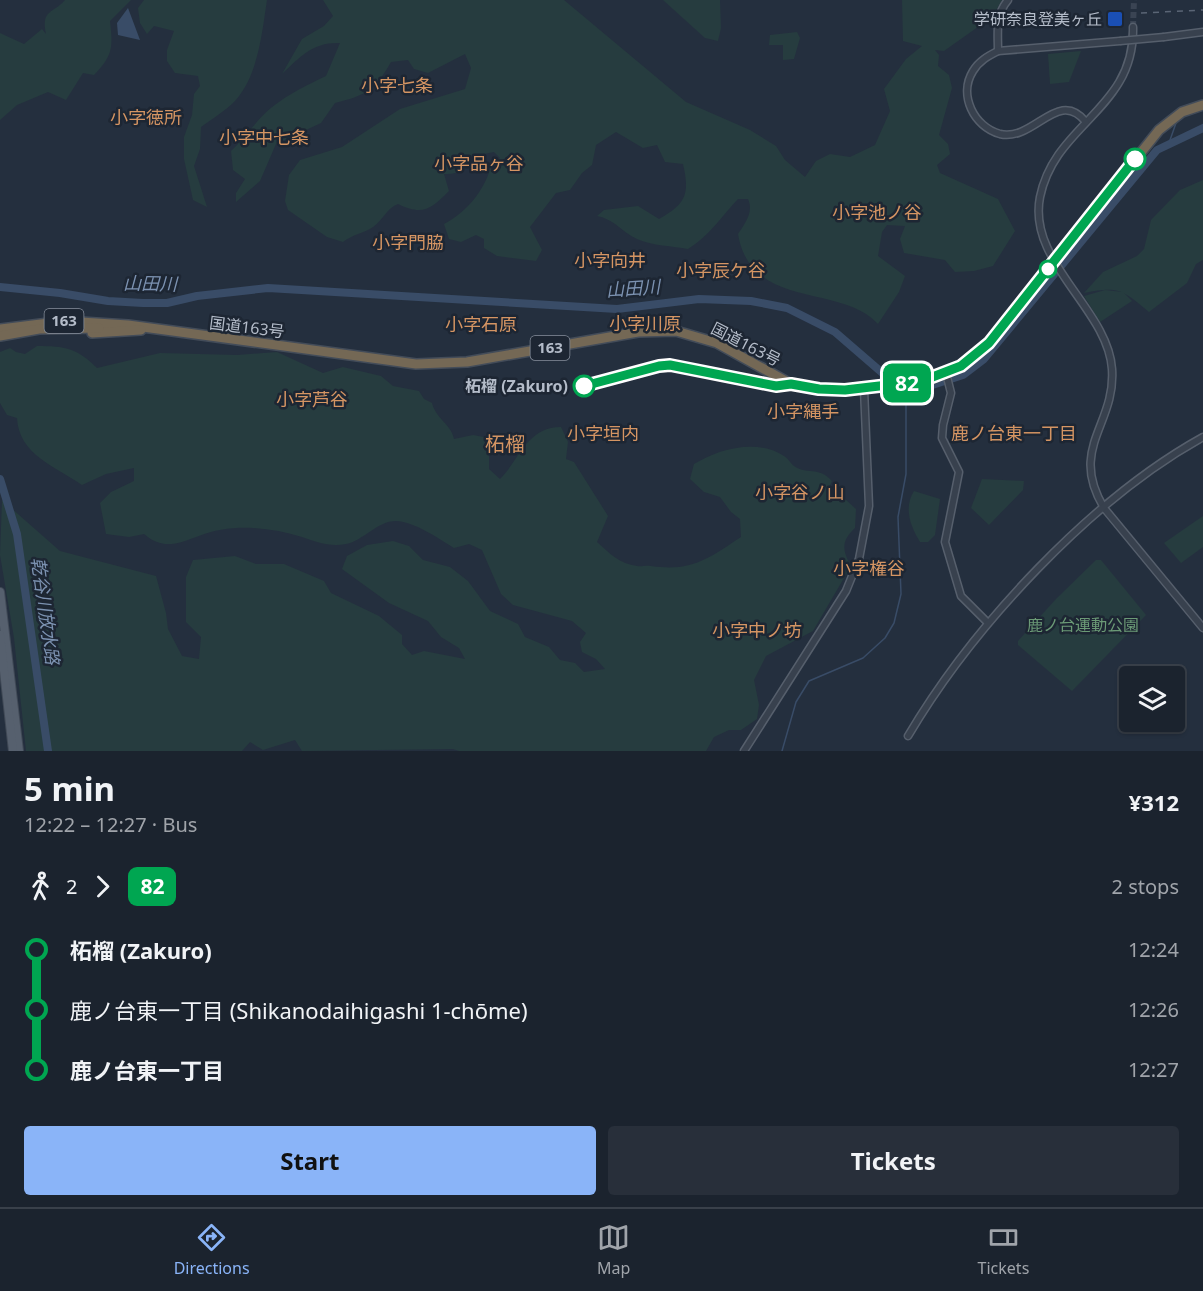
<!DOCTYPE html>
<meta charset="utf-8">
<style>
:root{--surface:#1b232e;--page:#282f3a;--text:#f1f3f6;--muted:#a0a4aa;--line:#39404a;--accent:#8ab4f8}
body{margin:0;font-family:"Noto Sans","Noto Sans JP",sans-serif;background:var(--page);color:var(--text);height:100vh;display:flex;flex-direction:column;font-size:22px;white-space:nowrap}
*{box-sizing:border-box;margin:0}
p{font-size:20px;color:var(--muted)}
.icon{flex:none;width:33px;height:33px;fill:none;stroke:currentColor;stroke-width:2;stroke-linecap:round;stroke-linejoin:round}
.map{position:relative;height:751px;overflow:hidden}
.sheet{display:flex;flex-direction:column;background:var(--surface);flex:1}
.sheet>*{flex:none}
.badge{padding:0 12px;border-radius:9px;font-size:21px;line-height:39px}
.fabs{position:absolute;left:1119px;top:666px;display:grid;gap:12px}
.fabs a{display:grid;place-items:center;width:66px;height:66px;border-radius:6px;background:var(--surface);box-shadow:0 2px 4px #0004,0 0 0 2px var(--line);font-size:30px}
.map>.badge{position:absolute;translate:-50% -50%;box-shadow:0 0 0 3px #fff}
.legs{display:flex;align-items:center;gap:9px;height:66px;padding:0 24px;font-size:20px}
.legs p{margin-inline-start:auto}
.overview{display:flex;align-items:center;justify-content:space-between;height:102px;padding:0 24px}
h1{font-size:33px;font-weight:700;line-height:45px}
.cta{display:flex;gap:12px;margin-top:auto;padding:12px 24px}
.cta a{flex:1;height:69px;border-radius:6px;background:var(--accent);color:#111;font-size:24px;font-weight:700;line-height:69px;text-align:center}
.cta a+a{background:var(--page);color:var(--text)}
ul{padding:0 24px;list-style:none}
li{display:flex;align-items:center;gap:21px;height:60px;font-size:22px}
li i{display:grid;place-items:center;width:9px;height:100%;margin:0 8px;background:currentColor}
li i::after{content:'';width:15px;height:15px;margin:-8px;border:4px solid;border-radius:50%;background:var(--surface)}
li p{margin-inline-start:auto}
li:first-child i{background:linear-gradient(#0000 50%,currentColor 0)}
li:last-child i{background:linear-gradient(currentColor 50%,#0000 0)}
.menu{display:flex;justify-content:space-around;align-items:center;height:84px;border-top:2px solid var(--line);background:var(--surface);font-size:16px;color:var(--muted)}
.menu a{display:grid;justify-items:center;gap:3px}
.menu .current{color:var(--accent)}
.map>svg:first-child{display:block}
</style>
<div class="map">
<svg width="1203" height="751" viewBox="0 0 1203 751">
<rect width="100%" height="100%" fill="#242f3e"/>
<g fill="#263c3f">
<path d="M65,0H131L110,21C113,48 113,55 94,75L83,73L66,100L48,92L17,105L0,120V33L24,44L42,29L46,34C41,9 53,14 65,0Z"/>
<path d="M144,0H267C262,33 258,76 235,101C225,111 212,119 201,127L200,149L194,166L207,207L193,200L184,159V137L192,115L194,94L200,86L198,76L175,73L167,61V50L174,31L154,26L147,34L140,23L138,8Z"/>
<path d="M323,0H564L686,102L750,130L776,146L785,160L805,177L816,161L830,154L850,157L875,145L890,111L884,89L906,59L922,46L903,41L902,0H1002L992,17L944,51L935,50L939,55L938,66L949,75L952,88L939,135L948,144L950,154L937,165L940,173L998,199L1015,231L993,266L974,271L955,272L945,260L904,253L900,239L905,226L887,225L882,232L878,256L905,276L899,292L878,324C841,283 751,311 738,234C745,223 754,212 748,199H738C722,216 708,237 688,249C673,246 652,246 637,239C622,232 614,219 597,216L604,210L638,206L659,219C686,204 690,194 683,164L665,162L657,145L643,148L616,132L596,145L592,165L582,173L570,190L556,193L530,227L542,250L536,261L497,256L484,248V239L476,235L461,242L449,239L444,224C466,213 486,189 491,165L500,158L494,152L468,157C464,170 458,175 444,174L449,191C431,209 423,216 398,204C386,209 384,219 373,227C365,233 353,234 343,242L327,237L288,210L285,201L289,175L300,160L342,147L400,109L465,89L471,68L465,54L428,73L414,69L408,60L391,62C375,90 367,95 335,103L321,123L276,144L260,181L236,202V193L245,179L233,170L231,151C241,142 247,133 256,123C274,101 301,88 326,76L340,43C313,42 301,56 282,74L302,39L324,26L333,16Z"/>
<polygon points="663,0 720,0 721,28 718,41 705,38"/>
<polygon points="797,32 800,38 794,59 783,60 783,45 769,45 770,35"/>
<polygon points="1081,51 1069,82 1050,84 1048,54"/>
<path d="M1203,180V260L1196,264L1187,283L1149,312C1122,290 1120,286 1084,293L1103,272L1137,256L1144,249L1151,220L1180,190Z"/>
<polygon points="1105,290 1123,292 1132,301 1100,322 1084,296"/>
<path d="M37,346C65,346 77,348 97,368L160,353L237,355L277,352L323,373L343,367L381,376L393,386L419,391L424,399L432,403C436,419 451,424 454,439L473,435L489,438V469L500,479C520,459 527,427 561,427L568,442L566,459L574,462L608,516L597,542C609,553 620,564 637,566C641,567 646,565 651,566C691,572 708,559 741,537L740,519L731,512L720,497L704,492L690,479L694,464C718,449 757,438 784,456C788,458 790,463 794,466C806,475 819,466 832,481L827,492L830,501L845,499L856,509L855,528C841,541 842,550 851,566L813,631L766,656L754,680L759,705L757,719L741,730H729L714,737L706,751H459L453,749L302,751L295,740L263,750L250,742L242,751H26L14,638L0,555L2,500L60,551L156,576L166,613L168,629L182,656L199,659L201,637L186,622V577L193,560L235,556L256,564H284L324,581L331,593L379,616L402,635V644L412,655L424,651L465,659L459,648L441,637L428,621L389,603L342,569L347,556L367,545L393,541L409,546L423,560L450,567L468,581L490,611L518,624L525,637L549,647L560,660L575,663L584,672L605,669L596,659L582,652L580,642L586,633L572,621L513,605L501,594L482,550L469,544L454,548C438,538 415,522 396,521C377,521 363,541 346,544C329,547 317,542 302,537C269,527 231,523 199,536C177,544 163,550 144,534L129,537L106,534L100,503L111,492L134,481V468L106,474L82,485C55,466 19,455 17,418L7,415L0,403V352L10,348L16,352L25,354Z"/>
<polygon points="982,479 1024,481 1023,490 989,525 971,508"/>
<path d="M914,491L940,499L935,535L928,542H920C911,527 903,508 914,491Z"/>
<polygon points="1203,516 1203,547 1181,563 1164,543"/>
<polygon points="1096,560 1101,560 1146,615 1072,691 1018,645 1018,641 1056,599"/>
</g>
<polygon fill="#394c67" points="128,8 140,40 118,35 117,23"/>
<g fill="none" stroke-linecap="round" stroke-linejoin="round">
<g stroke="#394c67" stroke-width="1.5">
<polyline points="1169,143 1176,123"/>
<polyline points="782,751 796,702 809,681 863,658 885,638 894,623 901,594 898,517 906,474 906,391"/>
</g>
<g stroke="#394c67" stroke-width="8">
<polyline points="0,287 60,293 108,301 143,303 167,303 197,296 268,288 617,309 699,299 751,301 787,308 835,332 894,383 911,392 963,375 984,359 1157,150 1203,128"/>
<polyline points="0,479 17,534 48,751"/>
</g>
<polyline stroke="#3a4453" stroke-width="6" stroke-dasharray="6 3" stroke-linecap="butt" points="1133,27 1134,0"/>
<defs>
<g id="minor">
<path d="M1133,27C1135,110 1055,123 1040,197C1027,262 1108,309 1112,369C1116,425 1068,448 1104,508L1203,628"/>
<polyline points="1164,37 1203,32"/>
<path d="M998,51C998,32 995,15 1008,0"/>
<path d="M1086,122C1058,87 1034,142 1000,134C974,127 958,95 973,71C979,61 988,56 998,51L1120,41"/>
<polyline points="946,373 951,393 943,425 942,438 959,472 945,542 961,596 988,623"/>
<path d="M908,736C973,626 1091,499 1203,437"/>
<polyline points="744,751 846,591 859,559 869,506 864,389"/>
</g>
<g id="major">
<polyline points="0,592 19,751"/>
<polyline points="0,635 13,751"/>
</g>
<g id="highway">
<polyline points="0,329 65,321 128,325 416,364 467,362 638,332 676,331 717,343 791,384 819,389 845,390 934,378 961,366 989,343 1159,130 1182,112 1203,105"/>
<polyline points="92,333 141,330"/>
<polyline points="0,336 39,329 99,328"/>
</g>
</defs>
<use href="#minor" stroke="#565f6c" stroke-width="9"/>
<use href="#major" stroke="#414a57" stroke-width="10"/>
<use href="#highway" stroke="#434c59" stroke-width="12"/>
<use href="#minor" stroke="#38414e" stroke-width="6"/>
<use href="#major" stroke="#56606e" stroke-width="8"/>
<use href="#highway" stroke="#746855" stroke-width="9"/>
<polyline stroke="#5a6575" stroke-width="1.5" stroke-dasharray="6 6" stroke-linecap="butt" points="1141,13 1203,10"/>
<defs>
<polyline id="minor-bridge" points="1120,41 1164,37"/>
</defs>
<use href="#minor-bridge" stroke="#565f6c" stroke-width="9" stroke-linecap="butt"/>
<use href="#minor-bridge" stroke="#38414e" stroke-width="6"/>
</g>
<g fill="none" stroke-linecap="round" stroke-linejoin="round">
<defs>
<polyline id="line-1" points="584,386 659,366 670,365 776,386 791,384 819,389 845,390 922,381 961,366 989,343 1135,159"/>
</defs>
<use href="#line-1" stroke="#fff" stroke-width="14"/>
<use href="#line-1" stroke="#00a651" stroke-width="9"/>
</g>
<rect fill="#1a4fb4" stroke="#1d2633" stroke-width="2" x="1107" y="11" width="16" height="16" rx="3"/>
<g fill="#fff" stroke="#00a651" stroke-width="3">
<circle cx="1135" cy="159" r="10"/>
<circle cx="1048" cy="269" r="8"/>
<circle cx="584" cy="386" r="10"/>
</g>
<g text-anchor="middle" stroke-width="5" stroke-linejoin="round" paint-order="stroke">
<g fill="#1d2633" stroke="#878f9c" stroke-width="1.5">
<rect x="44.5" y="309" width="39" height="24" rx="4.5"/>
<rect x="530.5" y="336" width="39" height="24" rx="4.5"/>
</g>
<g font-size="15" font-weight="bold" fill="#b4bcc9">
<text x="64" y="326">163</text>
<text x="550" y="353">163</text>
</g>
<g font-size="16" fill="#b4bcc9" stroke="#1d2633" text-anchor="end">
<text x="1102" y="25">学研奈良登美ヶ丘</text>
</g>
<g font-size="16" fill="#b4bcc9" stroke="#1d2633">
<text transform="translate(247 327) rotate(7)" y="6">国道163号</text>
<text transform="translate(746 344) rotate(27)" y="6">国道163号</text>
</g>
<g font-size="16" font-weight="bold" fill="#b4bcc9" stroke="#1d2633" text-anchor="end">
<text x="568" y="392">柘榴 (Zakuro)</text>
</g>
<g font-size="16" fill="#6b9a76" stroke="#1d2633">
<text x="1083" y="631">鹿ノ台運動公園</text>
</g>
<g font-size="18" fill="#d59563" stroke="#1d2633">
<text x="397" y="92">小字七条</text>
<text x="146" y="124">小字徳所</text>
<text x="264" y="144">小字中七条</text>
<text x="479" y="170">小字品ヶ谷</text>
<text x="877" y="219">小字池ノ谷</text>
<text x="408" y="249">小字門脇</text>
<text x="610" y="267">小字向井</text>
<text x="721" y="277">小字辰ケ谷</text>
<text x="645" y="330">小字川原</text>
<text x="481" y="331">小字石原</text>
<text x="312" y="406">小字芦谷</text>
<text x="803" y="418">小字縄手</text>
<text x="603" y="440">小字垣内</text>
<text x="1014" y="440">鹿ノ台東一丁目</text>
<text x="800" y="499">小字谷ノ山</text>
<text x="869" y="575">小字権谷</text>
<text x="757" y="637">小字中ノ坊</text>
</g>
<g font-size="18" font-style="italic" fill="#7c92b1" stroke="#1d2633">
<text transform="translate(150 284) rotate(1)" y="6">山田川</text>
<text transform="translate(633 289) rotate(-4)" y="6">山田川</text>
<text transform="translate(45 611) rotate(82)" y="6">乾谷川放水路</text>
</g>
<g font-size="20" fill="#d59563" stroke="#1d2633">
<text x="505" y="451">柘榴</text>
</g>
</g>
</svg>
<div class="fabs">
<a><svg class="icon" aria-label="layers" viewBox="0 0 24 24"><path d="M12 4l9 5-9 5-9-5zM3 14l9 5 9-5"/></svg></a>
</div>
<b class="badge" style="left:907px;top:383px;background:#00a651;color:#fff">82</b>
</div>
<section class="sheet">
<div class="overview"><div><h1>5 min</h1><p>12:22 – 12:27 · Bus</p></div><b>¥312</b></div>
<div class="legs"><svg class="icon" aria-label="walk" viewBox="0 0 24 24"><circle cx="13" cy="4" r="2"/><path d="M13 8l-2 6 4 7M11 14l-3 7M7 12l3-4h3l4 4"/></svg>2<svg class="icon" aria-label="forward" viewBox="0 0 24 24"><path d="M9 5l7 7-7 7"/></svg><b class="badge" style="background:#00a651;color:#fff">82</b><p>2 stops</p></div>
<ul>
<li><i style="color:#00a651"></i><b>柘榴 (Zakuro)</b><p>12:24</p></li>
<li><i style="color:#00a651"></i><span>鹿ノ台東一丁目 (Shikanodaihigashi 1-chōme)</span><p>12:26</p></li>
<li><i style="color:#00a651"></i><b>鹿ノ台東一丁目</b><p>12:27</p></li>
</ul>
<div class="cta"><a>Start</a><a>Tickets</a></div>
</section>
<nav class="menu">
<a class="current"><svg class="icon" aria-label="directions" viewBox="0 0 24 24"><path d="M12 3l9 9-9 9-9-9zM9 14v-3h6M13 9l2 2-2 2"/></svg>Directions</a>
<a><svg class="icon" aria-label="map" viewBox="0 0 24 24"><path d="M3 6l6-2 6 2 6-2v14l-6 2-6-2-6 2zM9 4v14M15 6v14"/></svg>Map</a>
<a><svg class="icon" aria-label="tickets" viewBox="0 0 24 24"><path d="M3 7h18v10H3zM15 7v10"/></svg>Tickets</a>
</nav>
